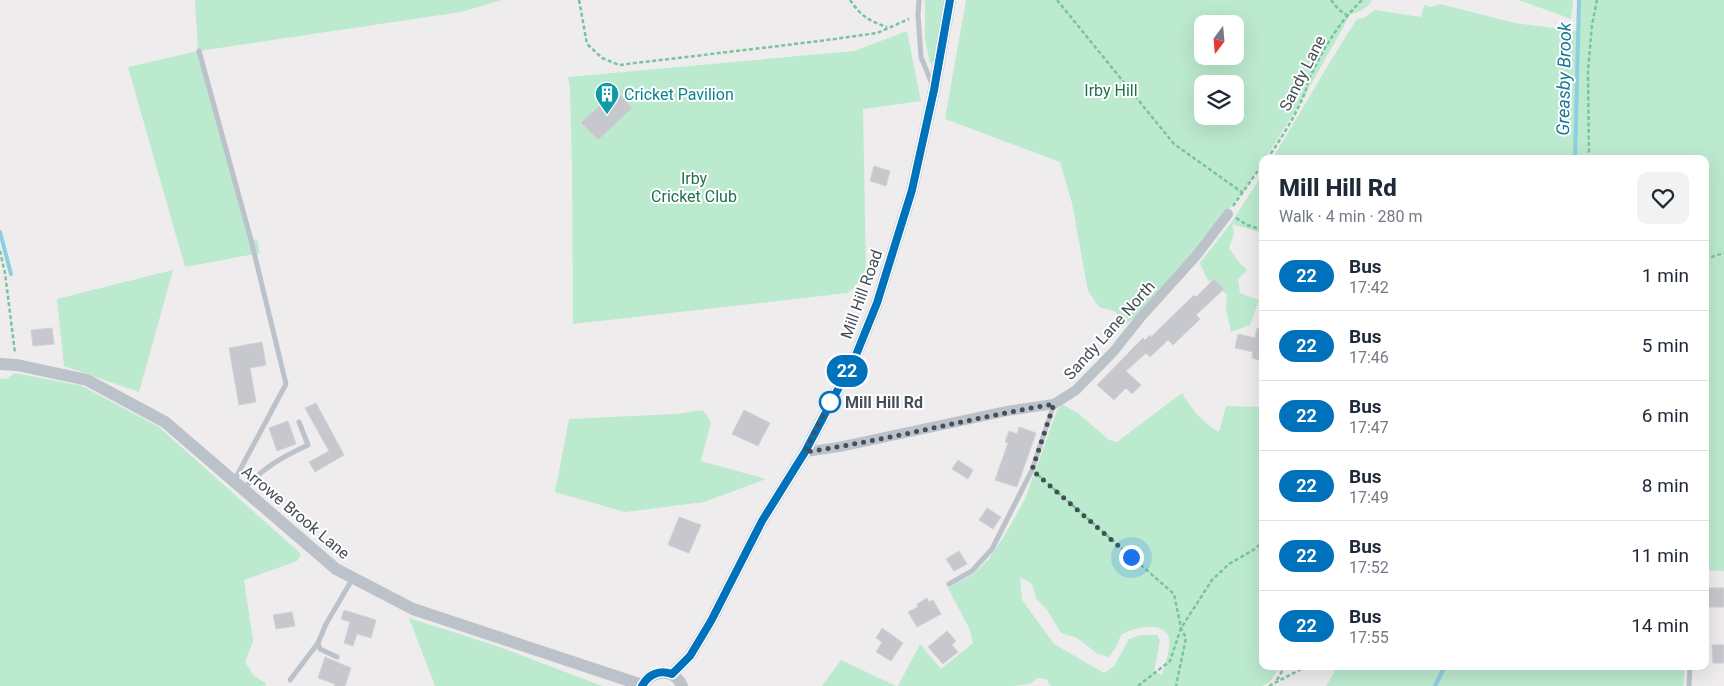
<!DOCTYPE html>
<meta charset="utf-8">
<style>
:root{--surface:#fff;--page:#f2f2f3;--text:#1f2937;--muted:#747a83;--line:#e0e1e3}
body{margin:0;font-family:Roboto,sans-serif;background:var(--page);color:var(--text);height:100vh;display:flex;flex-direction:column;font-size:19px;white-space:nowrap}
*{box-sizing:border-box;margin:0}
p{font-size:16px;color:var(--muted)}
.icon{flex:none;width:28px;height:28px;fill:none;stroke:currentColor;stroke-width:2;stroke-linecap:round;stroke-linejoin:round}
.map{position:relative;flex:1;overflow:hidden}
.details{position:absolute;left:1259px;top:155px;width:450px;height:515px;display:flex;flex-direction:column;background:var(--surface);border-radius:10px;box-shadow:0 5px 20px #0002}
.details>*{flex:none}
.badge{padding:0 10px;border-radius:16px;font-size:18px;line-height:32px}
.needle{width:32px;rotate:196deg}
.tools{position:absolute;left:1194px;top:15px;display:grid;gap:10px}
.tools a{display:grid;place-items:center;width:50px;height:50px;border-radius:10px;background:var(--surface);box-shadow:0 5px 20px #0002;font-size:25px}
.you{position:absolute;width:25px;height:25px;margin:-12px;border:4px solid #fff;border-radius:50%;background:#1a73e8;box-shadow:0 0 0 8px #1a73e833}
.map>.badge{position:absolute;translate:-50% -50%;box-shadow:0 0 0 2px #fff}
.round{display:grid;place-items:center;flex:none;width:52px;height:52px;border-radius:10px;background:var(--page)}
.overview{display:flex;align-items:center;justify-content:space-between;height:85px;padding:0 20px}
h1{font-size:24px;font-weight:800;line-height:38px}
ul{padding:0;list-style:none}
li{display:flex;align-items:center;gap:15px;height:70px;padding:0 20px;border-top:1px solid var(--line)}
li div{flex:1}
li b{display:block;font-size:19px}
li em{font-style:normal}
li .badge{min-width:55px;font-weight:700;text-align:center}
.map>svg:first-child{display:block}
</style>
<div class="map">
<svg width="1724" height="686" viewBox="0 0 1724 686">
<rect width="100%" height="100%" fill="#eeecec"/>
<g fill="#bceacf" fill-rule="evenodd">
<polygon points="195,0 502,0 461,12 199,51 252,240 257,239 260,253 185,267 128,67 198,51"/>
<polygon points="925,0 946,0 934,63 930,63 925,39"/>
<path d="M966,0H1372C1368,8 1359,12 1350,15L1305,95L1265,159H1262V163L1246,188L1215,227L1148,306L1122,328L1116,312L1099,307L1088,291L1072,203L1060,162L945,119ZM1202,24H1235V56H1202ZM1202,84H1235V116H1202Z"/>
<polygon points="1519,0 1573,0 1571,19"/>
<path d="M1579,0H1724V571L1705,570V159H1272C1301,112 1327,65 1357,19L1364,18L1375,10L1421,17L1424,5L1431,7L1440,4L1515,23L1578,31Z"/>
<polygon points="907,31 921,101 863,109 866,274 848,293 573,324 572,170 570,90 568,77 854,51"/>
<polygon points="1262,175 1262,233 1232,224 1234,234 1229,248 1238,261 1247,270 1238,279 1240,293 1259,300 1250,325 1231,332 1226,308 1227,294 1207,279 1200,263 1231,223"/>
<polygon points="173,270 139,392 64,366 57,299"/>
<polygon points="15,373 82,386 159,427 301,554 297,561 244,580 253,641 245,662 254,676 267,684 264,686 0,686 0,379 6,379"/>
<path d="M1182,393C1192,410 1202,422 1219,432L1226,406L1262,407V666H1280L1270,682L1262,686H1051L1046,679L1038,678L1030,684L1014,686H898L920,644L941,669L973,643L970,630L948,588L972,575L988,560L1003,538L1025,499L1056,413L1061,404L1078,413L1109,440L1117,442ZM1020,577L1032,584L1036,598L1047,610L1061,633L1077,638L1098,654L1109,657L1116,647L1121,635C1132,628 1165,619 1169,639C1171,648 1164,666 1162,675L1154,672L1160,640L1157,635H1141L1129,639L1114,666L1104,673L1054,644L1022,600Z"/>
<polygon points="703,410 711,422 701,461 766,479 704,502 625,512 555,492 569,419 676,414"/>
<polygon points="409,618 497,646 602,686 435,686"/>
<polygon points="841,660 896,686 822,686"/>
<polygon points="1338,666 1685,666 1683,686 1326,686"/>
</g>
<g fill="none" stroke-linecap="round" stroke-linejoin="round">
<g stroke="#8dcee3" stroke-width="4">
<polyline points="1575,159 1579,0"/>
<polyline points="0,232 11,274"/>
<polyline points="1435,686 1445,666"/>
</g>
</g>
<g fill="#c7c8ce" stroke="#d0d2d7">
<polygon points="616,90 632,108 598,140 581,123"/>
<polygon points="874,166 890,171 886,186 870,181"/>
<polygon points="1214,279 1224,289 1196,315 1200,319 1173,345 1168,340 1150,357 1146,353 1126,371 1141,385 1132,394 1126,388 1114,400 1097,385 1143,338 1145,340 1150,335 1151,337 1194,295 1196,297"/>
<polygon points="52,328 54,344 33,346 31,330"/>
<polygon points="1257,328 1262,328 1262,361 1252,358 1253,352 1235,348 1238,334 1255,338"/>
<polygon points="262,342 266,365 250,368 256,402 239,405 229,348"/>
<polygon points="316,403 344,455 315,472 309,462 329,451 305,408"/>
<polygon points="744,410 770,423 758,446 732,434"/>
<polygon points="288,421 296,444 277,451 269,428"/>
<polygon points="1019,427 1036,433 1017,487 995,480 1008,443 1005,442 1009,431 1017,434"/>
<polygon points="958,460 973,470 968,479 952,469"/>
<polygon points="987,508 1001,517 993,529 979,520"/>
<polygon points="679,517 701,525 689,553 668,545"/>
<polygon points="959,551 967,564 954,571 946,559"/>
<rect x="1707" y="588" width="17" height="19"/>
<polygon points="927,598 929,602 933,600 941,614 917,627 908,612 918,607 917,604"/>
<polygon points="344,610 376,620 371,638 357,634 353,646 344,643 350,622 341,619"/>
<polygon points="292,612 295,626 276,629 273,615"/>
<polygon points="882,628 903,643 891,661 876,652 882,642 876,638"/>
<polygon points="947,631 956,641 952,645 958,652 943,664 928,647"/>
<polygon points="1712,645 1724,645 1724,663 1713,663"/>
<polygon points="325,657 351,668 345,686 334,686 335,684 318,678"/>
</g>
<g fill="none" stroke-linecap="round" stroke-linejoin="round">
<g stroke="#78c4a1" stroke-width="2.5" stroke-dasharray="4 2.5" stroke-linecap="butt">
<polyline points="579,0 587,44 602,58 619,65 820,41 877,33 909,19"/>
<path d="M850,0C861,16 869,21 887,27"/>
<polyline points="1057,0 1174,144 1243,193"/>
<polyline points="1331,0 1338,9 1348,16"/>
<path d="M1267,159C1281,139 1294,118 1304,95C1307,88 1308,80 1312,73C1324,47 1341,20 1362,0"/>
<polyline points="1589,159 1588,71 1592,25 1597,0"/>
<polyline points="1233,206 1262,165"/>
<polyline points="1236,218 1247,225 1262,230"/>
<polyline points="0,251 5,273 15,353"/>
<polyline points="1705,259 1724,253"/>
<polyline points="1038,475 1174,594 1181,628 1186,638 1176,686"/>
<polyline points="1277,680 1285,666"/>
<polyline points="1138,686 1170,661 1181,628 1212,580 1229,564 1255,549 1262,542"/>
<polyline points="1269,686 1307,666"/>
</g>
<g stroke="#bbc2ca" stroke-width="5">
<polyline points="919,0 918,15 921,57 932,84"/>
<polyline points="199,51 251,240 286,384 234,481"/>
<path d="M243,489C265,467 280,458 308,445L299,422"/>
<polyline points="949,584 972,571 992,549 1032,470 1054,404"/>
<polyline points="337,657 320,649 318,643 326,624 353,578"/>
<polyline points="290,680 318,643"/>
<polyline points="1689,686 1690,666"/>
</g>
<polyline stroke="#bbc2ca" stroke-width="10" points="805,452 839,447 1007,411 1054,404 1076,390 1114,351 1141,317 1196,256 1228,214"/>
<g stroke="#bbc2ca" stroke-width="12">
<polyline points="0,364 17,365 87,380 165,422 336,569 413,609 642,685"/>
<polyline points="672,674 690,656 711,621 762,521 805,452 856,355 877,303 912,190 934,90 950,0"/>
<path d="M642,686C651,670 674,667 682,686"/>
</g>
</g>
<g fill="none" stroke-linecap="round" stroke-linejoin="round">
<defs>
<path id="line" d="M642,686C648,675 659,669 672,674L690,656L711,621L762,521L805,452L856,355L877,303L912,190L934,90L950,0"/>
</defs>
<use href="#line" stroke="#fff" stroke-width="11"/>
<use href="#line" stroke="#0072bc" stroke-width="8"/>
<path stroke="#464e57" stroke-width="5" stroke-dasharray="0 9" d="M830,402L832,397L805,452C889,440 971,418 1054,404L1032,470L1131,557"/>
</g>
<defs>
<symbol id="building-pin" viewBox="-11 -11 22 30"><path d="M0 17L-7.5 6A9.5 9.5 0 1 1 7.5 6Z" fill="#0f9aa8" stroke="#fff"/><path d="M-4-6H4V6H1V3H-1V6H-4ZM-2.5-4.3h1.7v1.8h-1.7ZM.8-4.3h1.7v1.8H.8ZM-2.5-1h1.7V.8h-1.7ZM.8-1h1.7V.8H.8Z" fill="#fff"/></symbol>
</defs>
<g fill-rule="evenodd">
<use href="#building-pin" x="593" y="80" width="28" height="38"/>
</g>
<circle fill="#fff" stroke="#0072bc" stroke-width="2.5" cx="830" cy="402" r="10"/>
<g text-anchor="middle" stroke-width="4" stroke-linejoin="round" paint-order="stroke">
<g font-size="16" fill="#464e57" stroke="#fff">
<text transform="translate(1302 73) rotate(-63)" y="6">Sandy Lane</text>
<text transform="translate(861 294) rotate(-70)" y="6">Mill Hill Road</text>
<text transform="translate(1109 330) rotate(-48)" y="6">Sandy Lane North</text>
<text transform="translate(296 512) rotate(40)" y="6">Arrowe Brook Lane</text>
</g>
<g font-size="16" fill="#1e714a" stroke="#fff">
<text x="1111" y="96">Irby Hill</text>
<text x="694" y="184">Irby<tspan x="694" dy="18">Cricket Club</tspan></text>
</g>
<g font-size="16" fill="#0d838f" stroke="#fff" text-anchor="start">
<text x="624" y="100">Cricket Pavilion</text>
</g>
<g font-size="16" font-weight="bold" fill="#464e57" stroke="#fff" text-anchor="start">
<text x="845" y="408">Mill Hill Rd</text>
</g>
<g font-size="18" font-style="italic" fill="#187998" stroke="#fff">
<text transform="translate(1564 79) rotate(-89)" y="6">Greasby Brook</text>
</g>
</g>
</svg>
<div class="tools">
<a><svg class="needle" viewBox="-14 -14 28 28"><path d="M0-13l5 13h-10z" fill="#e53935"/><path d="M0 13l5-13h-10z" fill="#747a83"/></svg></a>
<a><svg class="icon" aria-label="layers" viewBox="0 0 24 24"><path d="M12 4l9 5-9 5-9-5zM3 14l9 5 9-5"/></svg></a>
</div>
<div class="you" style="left:1131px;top:557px"></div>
<b class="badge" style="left:847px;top:371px;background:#0072bc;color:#fff">22</b>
<section class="details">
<div class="overview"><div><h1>Mill Hill Rd</h1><p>Walk · 4 min · 280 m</p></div><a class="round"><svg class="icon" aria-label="heart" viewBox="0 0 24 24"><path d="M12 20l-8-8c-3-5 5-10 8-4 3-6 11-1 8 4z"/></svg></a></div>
<ul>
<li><span class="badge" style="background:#0072bc;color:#fff">22</span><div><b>Bus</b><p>17:42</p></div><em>1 min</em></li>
<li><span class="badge" style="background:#0072bc;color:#fff">22</span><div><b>Bus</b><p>17:46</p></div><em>5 min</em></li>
<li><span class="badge" style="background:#0072bc;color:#fff">22</span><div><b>Bus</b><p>17:47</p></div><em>6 min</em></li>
<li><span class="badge" style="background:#0072bc;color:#fff">22</span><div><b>Bus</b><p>17:49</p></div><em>8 min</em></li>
<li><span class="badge" style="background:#0072bc;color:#fff">22</span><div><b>Bus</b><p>17:52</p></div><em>11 min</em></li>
<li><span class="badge" style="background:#0072bc;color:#fff">22</span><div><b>Bus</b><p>17:55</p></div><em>14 min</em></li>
</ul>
</section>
</div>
